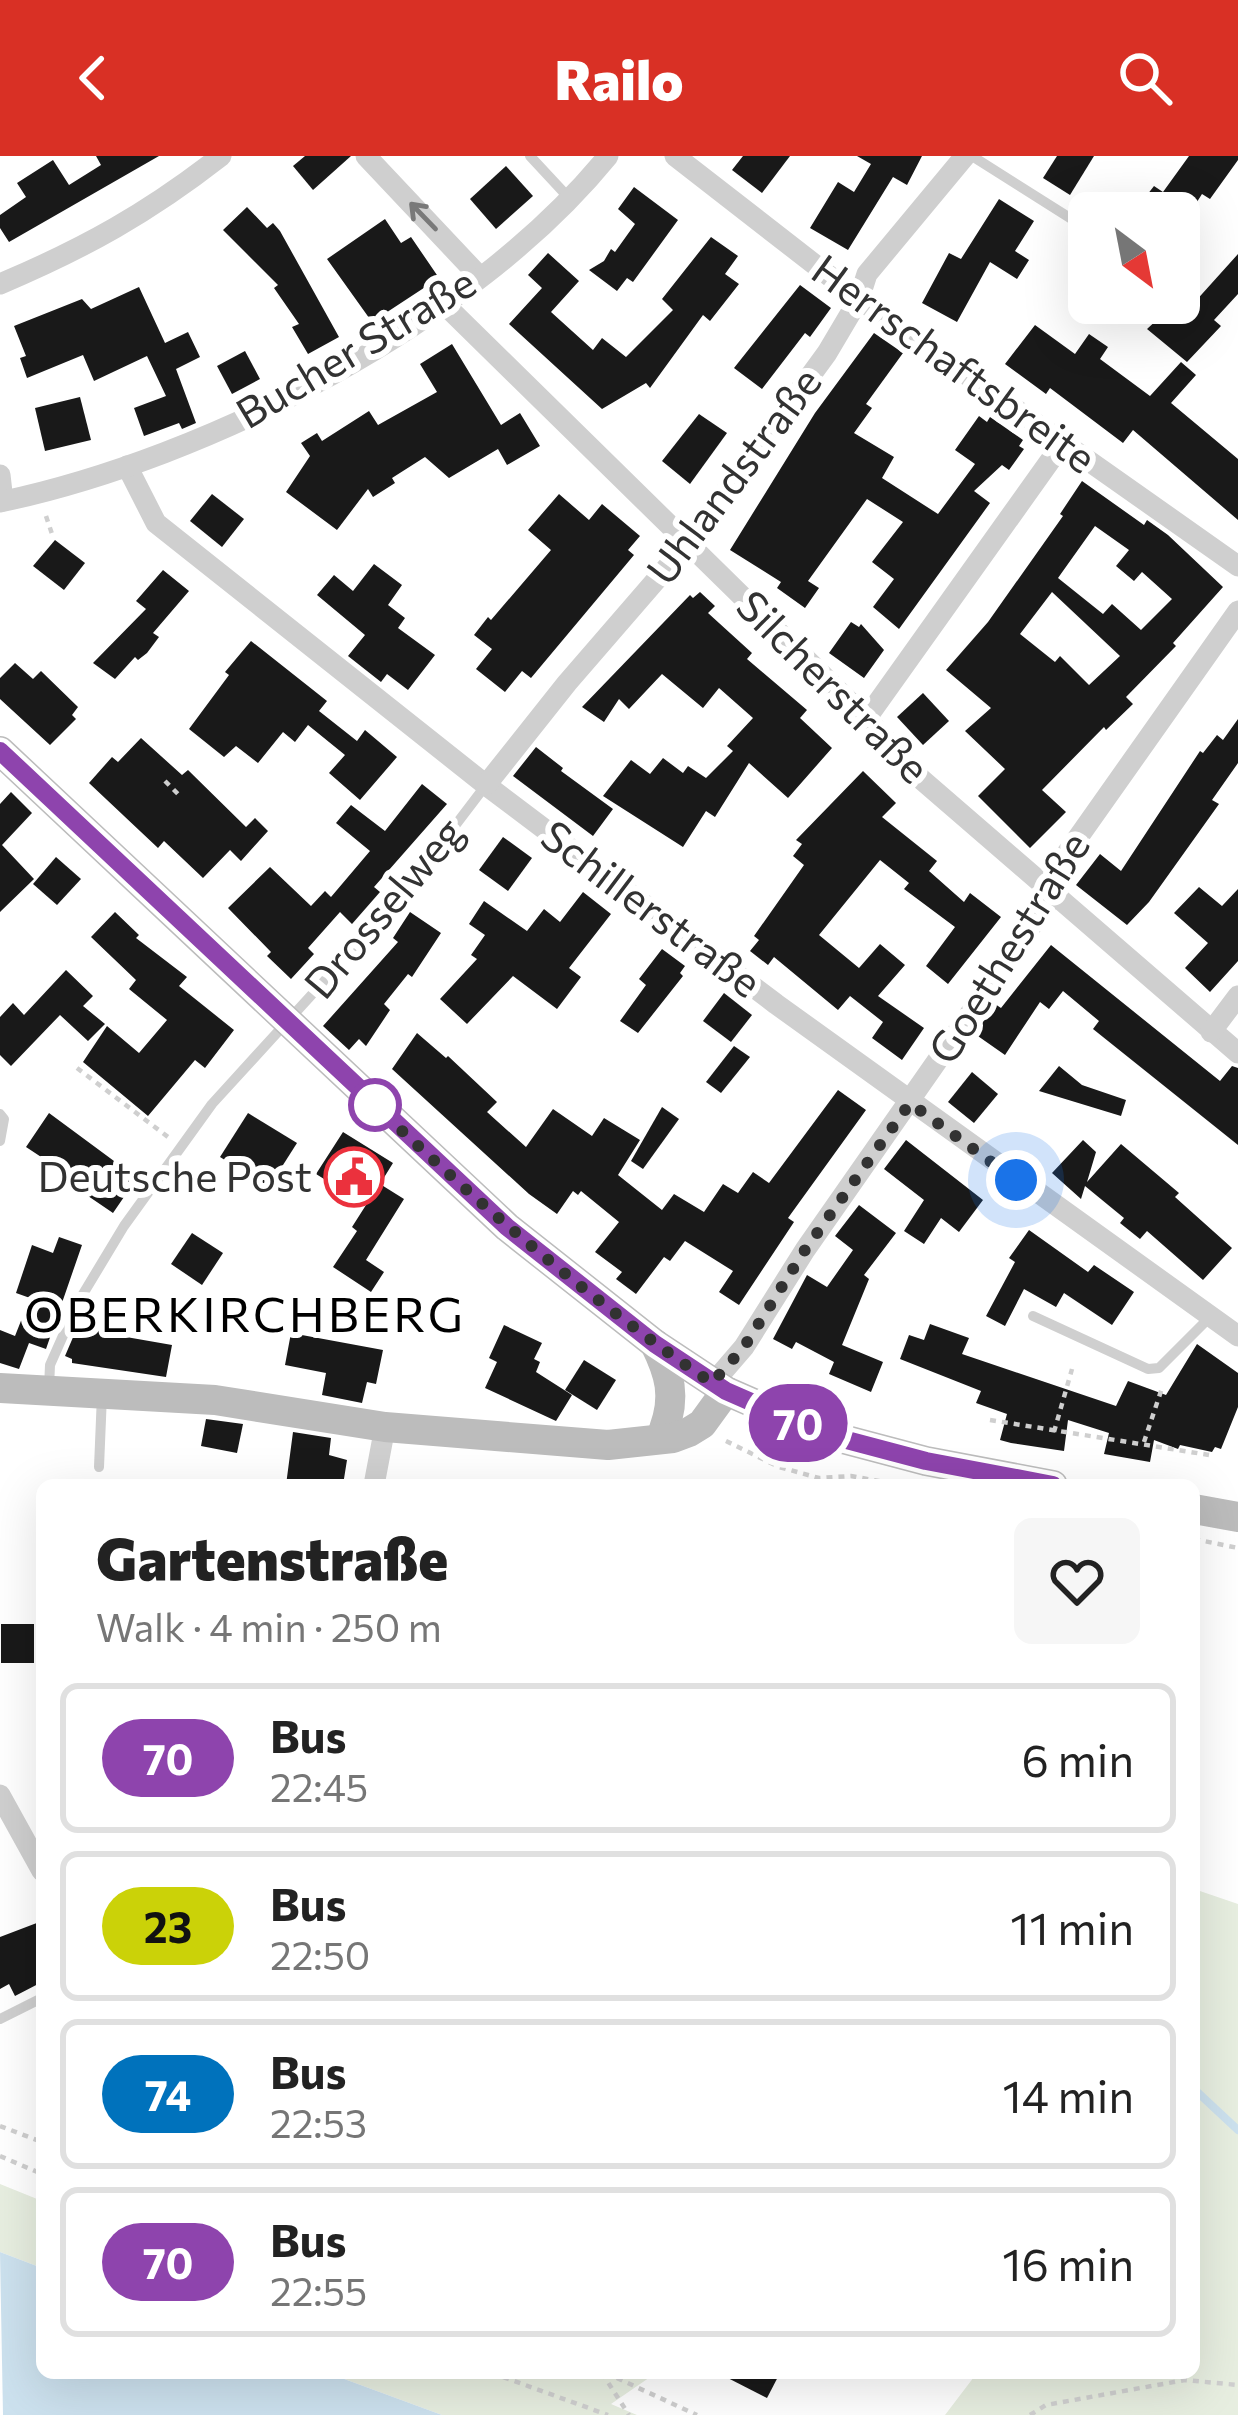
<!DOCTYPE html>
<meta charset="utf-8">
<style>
:root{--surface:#fff;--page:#f6f6f6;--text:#222;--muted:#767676;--line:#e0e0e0;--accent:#d93025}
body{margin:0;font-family:Commissioner,sans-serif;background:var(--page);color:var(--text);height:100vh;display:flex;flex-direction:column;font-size:45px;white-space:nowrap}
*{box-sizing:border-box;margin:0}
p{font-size:39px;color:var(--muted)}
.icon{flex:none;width:66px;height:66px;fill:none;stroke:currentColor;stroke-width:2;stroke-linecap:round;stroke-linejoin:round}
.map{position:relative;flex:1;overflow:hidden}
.panel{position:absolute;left:36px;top:1323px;width:1164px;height:900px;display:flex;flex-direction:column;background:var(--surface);border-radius:18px;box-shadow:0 12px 48px #0002}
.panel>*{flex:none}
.badge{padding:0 24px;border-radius:39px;font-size:42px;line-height:78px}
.needle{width:78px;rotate:148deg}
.tools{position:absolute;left:1068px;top:36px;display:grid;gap:24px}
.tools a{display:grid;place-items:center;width:132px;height:132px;border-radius:18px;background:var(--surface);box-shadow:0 12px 48px #0002;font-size:60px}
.you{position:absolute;width:60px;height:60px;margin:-30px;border:9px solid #fff;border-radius:50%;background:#1a73e8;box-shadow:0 0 0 18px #1a73e833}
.map>.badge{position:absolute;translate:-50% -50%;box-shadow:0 0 0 6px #fff}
.round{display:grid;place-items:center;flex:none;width:126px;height:126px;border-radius:18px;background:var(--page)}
.overview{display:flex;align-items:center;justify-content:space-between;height:204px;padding:0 60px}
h1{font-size:57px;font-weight:800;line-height:90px}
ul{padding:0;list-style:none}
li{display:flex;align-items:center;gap:36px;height:150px;margin:0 24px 18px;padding:0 36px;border:6px solid var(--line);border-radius:18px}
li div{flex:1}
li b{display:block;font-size:45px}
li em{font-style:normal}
li .badge{min-width:132px;font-weight:700;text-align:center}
header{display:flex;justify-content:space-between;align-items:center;height:156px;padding:0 60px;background:var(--accent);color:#fff;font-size:54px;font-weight:800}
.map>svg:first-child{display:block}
</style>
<header><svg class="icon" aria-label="back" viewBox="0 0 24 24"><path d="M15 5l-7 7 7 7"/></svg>Railo<svg class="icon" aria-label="search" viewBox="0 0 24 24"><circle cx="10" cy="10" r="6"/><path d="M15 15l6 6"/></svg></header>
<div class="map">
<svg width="1238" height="2259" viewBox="0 0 1238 2259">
<rect width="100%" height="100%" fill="#fff"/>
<g fill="#e7eee0">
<polygon points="1194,1733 1238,1748 1238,2259 945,2259 977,2217 1194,2217"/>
<polygon points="0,2028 42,2045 42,2112 0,2096"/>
<polygon points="328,2217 656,2217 611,2248 637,2259 442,2259"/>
</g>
<polygon fill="#cce1ee" points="0,2096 42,2112 42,2217 328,2217 442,2259 3,2259"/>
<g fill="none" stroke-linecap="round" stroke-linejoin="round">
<polyline stroke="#cce1ee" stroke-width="8" points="1194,1933 1238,1974"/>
</g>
<g fill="#191919" fill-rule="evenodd">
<polygon points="96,0 159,0 9,86 0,72 0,59 26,41 17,27 53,4 69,29 101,9"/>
<polygon points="305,0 351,0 313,34 293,10"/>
<polygon points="743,0 790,0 762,37 732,14"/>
<polygon points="857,0 922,0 907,29 893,21 848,94 810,72 838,26 854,36 871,8"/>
<polygon points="1057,0 1094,0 1070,39 1043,22"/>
<polygon points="1189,0 1238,0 1238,4 1210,43 1202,38 1190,57 1133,57 1154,30 1163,36"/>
<polygon points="506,10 533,40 496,73 470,43"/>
<polygon points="634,31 678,64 633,126 627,122 617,135 589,114 604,105 611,93 615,96 635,68 618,53"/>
<polygon points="999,43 1034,65 1015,95 1029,104 1017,123 990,106 957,166 922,147 949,97 961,103"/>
<polygon points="247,51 267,72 273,67 280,75 339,181 308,198 292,171 299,168 274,132 278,129 223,74"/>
<polygon points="385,63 401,87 411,81 439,122 372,166 327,103"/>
<polygon points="711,81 738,100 725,118 739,128 710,165 703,159 650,232 646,227 602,253 509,168 542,132 528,119 548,97 579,125 551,156 593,194 602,182 626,201 673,154 662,143"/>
<polygon points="1238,98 1238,138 1214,164 1221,170 1187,206 1147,173 1183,140 1193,148"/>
<polygon points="800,129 831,152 810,181 805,177 762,233 734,212"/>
<polygon points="139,131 165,187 188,176 200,201 176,213 196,267 182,273 179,267 144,280 134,252 166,240 147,200 94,225 83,199 27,222 20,202 26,200 14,170 82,143 91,153"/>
<polygon points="1035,169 1075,198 1089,178 1108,191 1100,203 1150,240 1181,206 1196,219 1171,247 1238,303 1238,364 1133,274 1123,287 1050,232 1046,238 1005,208"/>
<polygon points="874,177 903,197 866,248 872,252 854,277 894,301 882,322 938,358 975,308 955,294 979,260 987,266 990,261 1023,284 1019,290 1024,293 1009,314 1002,309 974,335 990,347 899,473 873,451 894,423 872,406 903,366 867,343 808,425 819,432 805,452 777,432 781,426 730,394 815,257"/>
<polygon points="452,188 501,269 520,257 540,290 507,309 498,293 449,322 425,301 392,322 395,327 373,341 368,333 337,374 286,336 310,300 301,287 317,277 322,285 369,255 378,269 437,236 420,208"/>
<polygon points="245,195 260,223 232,238 217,210"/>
<polygon points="80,241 91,284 45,295 35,252"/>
<polygon points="699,258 727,277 690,328 662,305"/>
<path d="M1082,325L1144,369L1147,364L1168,379L1223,431L1173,487L1176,490L1126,541L1133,548L1106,574L1104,571L1042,634L1066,656L1030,692L978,640L1005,613L965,575L991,552L946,514L988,466L1063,360L1060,358ZM1095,370L1129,394L1116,410L1134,425L1142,416L1172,443L1141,474L1112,448L1103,458L1058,422ZM1052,436L1120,500L1089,529L1060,500L1055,506L1020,478Z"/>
<polygon points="212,338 244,363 222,391 190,365"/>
<polygon points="559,338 589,364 602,348 640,380 628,394 634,399 531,522 522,515 505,536 476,513 492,493 474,479 488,461 491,464 551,394 528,374"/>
<polygon points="55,384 85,407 64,434 33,410"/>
<polygon points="374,408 402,429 388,449 405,462 398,472 435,499 408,534 387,518 381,526 348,500 365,479 317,439 334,419 353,435"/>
<polygon points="163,414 189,435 153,477 159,481 147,497 138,504 135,501 115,523 93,507 146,453 136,445"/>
<polygon points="700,436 715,450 708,457 752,497 747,503 807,554 800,562 832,592 788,642 749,607 715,661 706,655 683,691 603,640 631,604 650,618 663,602 683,617 688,610 706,622 733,595 727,590 753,562 719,532 703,552 662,518 629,553 619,543 604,566 582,551 690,439 693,442"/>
<polygon points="851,466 859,471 861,468 884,494 864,522 829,497"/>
<polygon points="251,485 327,545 319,555 357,585 365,574 397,601 360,644 329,617 345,599 308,569 295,586 283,576 258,607 236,590 224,601 189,573 229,519 225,516"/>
<polygon points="15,507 33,523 41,515 78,551 72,559 76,563 50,589 0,543 0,522"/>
<polygon points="923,537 949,565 923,589 897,561"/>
<polygon points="1238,563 1238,607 1212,644 1219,648 1149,746 1127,769 1076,729 1100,698 1121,715 1200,595 1203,597 1217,579 1223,584"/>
<polygon points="141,582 182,619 188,614 246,671 255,662 268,675 241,705 230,694 203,722 164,685 158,692 89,627 112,601 118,606"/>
<polygon points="536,591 563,612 561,615 613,653 593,680 513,620"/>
<polygon points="863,615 896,647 882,661 937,705 929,715 964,746 970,737 1001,761 948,828 926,810 955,771 904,733 909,727 880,704 819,779 859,812 880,788 905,809 878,840 924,872 902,904 872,882 883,866 850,840 838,854 774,801 768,809 750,795 759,784 754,780 804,709 793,700 802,688 796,684"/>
<polygon points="422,628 447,648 374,731 380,736 352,768 340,756 308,792 314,798 291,823 267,800 271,796 228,752 270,711 311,750 325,735 331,741 370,695 336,667 351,649 385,675"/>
<polygon points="11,636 32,657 2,689 34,723 0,756 0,648"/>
<polygon points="503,681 532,702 508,735 479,714"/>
<polygon points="56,701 81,723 57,749 33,728"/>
<polygon points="1199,731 1222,750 1238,733 1238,805 1210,836 1185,812 1208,787 1174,757"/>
<polygon points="583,736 611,758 569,812 581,821 557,853 513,820 467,868 440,843 477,803 471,799 485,779 469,768 484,745 527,775 544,753 560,766"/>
<polygon points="115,756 139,779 136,782 187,821 179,830 234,874 205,912 195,904 148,960 83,906 107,870 139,897 167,864 129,833 136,824 91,781"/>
<polygon points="410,756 441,777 412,821 408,818 384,848 390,854 366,890 359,883 349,894 323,870 398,786 393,782"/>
<polygon points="1051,789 1220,925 1232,910 1238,912 1238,989 1093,873 1099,865 1063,835 1049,853 1040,846 1005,899 975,878 995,848 1001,852"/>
<polygon points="662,793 685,810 680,817 683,820 638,877 620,865 646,829 639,823"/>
<polygon points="66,814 93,840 83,850 105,868 88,885 60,859 11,910 0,899 0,861 13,847 24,859"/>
<polygon points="724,837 752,859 731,886 703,865"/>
<polygon points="417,877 446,902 448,900 497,946 487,956 526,991 553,953 592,980 604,962 640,984 618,1019 662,1054 674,1038 704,1056 723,1028 738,1037 753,1016 769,1027 838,934 866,954 788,1062 794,1066 739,1149 719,1136 733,1115 685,1085 670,1105 664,1101 636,1138 616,1123 622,1116 595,1096 619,1066 581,1035 578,1039 573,1035 557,1058 529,1038 392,913"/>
<polygon points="734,890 750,901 721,937 706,926"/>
<polygon points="1059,910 1082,929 1126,944 1121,960 1039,935"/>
<polygon points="972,916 998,938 974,967 948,946"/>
<polygon points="662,951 679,963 643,1013 631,1005"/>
<polygon points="49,957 137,1022 113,1057 69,1027 73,1022 26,991"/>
<polygon points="248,957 297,987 269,1031 220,1001"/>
<polygon points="343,976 393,1007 380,1028 404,1043 366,1104 384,1116 371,1136 333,1111 357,1075 352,1071 366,1049 316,1018"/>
<polygon points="906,984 983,1044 959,1076 941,1062 924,1088 904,1075 924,1044 884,1013"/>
<polygon points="1083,984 1096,996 1087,1026 1121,988 1179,1037 1175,1041 1232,1092 1203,1124 1147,1075 1140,1083 1120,1067 1124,1062 1085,1030 1081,1043 1052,1017"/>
<polygon points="859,1049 896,1077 864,1119 869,1123 842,1189 883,1206 871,1236 829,1218 834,1206 796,1186 792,1193 773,1183 807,1119 827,1131 853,1094 835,1080"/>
<polygon points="1029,1074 1088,1116 1094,1109 1134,1136 1112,1169 1064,1137 1056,1151 1024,1133 1005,1170 986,1160 1015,1106 1009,1102"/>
<polygon points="192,1077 223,1097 202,1129 171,1108"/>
<polygon points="59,1081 82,1089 46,1193 29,1187 19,1213 0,1207 0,1174 15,1180 30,1142 16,1137 32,1089 53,1097"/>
<polygon points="930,1168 969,1182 962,1198 1116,1250 1128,1225 1166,1239 1197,1188 1238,1217 1238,1251 1221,1293 1215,1291 1212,1296 1180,1289 1178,1293 1154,1284 1150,1306 1104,1298 1109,1277 1068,1264 1064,1295 1011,1287 1000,1284 1007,1258 976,1247 981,1235 900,1203 909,1179 924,1184"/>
<polygon points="504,1169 542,1187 534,1203 540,1206 536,1216 572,1239 556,1265 485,1232 497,1206 489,1202"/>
<polygon points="77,1172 110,1174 109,1178 172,1189 166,1221 72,1207 72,1203 65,1200"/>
<polygon points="291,1177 383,1194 376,1228 367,1226 362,1247 322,1239 326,1217 285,1209"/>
<polygon points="584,1204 616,1224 597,1254 565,1234"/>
<polygon points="206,1263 243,1268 237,1297 201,1290"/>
<polygon points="293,1276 331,1282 329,1299 347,1304 343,1329 286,1329"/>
<rect x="1" y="1468" width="33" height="39"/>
<polygon points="42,1765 42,1826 15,1840 9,1828 0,1833 0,1781"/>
<polygon points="718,2217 780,2217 767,2242"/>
</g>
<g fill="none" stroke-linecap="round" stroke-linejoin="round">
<g stroke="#cfcfcf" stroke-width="4.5" stroke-dasharray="6 6" stroke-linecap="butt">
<polyline points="46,360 53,381"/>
<polyline points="165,625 180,640"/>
<polyline points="77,912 168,981"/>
<polyline points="990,1264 1209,1299"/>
<polyline points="1054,1276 1072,1213"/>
<polyline points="726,1285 779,1311 819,1322 851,1320 900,1329"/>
<polyline points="1144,1286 1163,1229"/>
<polyline points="1194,1383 1238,1392"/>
<polyline points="0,1970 42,1986"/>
<polyline points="0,2000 42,2018"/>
<polyline points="492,2217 608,2259"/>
<polyline points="602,2217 629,2259"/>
<polyline points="606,2217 697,2259"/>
<polyline points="1030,2259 1046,2249 1185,2224 1238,2229"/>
</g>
<g stroke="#cfcfcf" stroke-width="10">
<polyline points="530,0 569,42"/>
<polyline points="972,0 1089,74"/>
<polyline points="0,958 4,963 0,985"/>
<polyline points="1033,1160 1148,1213 1159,1212 1210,1161"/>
<polyline points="49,1232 50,1209 77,1148 124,1070 212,948 400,742 486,629"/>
<polyline points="99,1311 102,1239"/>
<polyline points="0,1863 42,1842"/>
</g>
<g stroke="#cfcfcf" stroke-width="21">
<polyline points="366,0 480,121"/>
<polyline points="675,0 859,143 1238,410"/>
<path d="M0,128C85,92 148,57 221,0"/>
<polyline points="443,147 863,559 921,623 1238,897"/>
<polyline points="127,310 156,367 486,629 776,848 1238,1180"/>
<polyline points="0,319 3,345"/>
<path d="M0,346C209,302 472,167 608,0"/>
<polyline points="866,563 1062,288"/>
<polyline points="486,629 567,527 689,386 827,197 859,143 867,118 965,0"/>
<polyline points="1211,876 1238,840"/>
<polyline points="713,1227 744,1191 805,1094 1053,739 1053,717 1238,455"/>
<polyline points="374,1329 385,1271"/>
<polyline points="0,1639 42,1715"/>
</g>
<g stroke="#bcbcbc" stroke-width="30">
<polyline points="0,595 507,1071 655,1188 726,1235 824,1278 926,1305 1053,1329"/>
<path d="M655,1188C670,1218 676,1241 664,1273"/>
<polyline points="0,1232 215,1244 385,1271 608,1289 673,1282 689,1276 702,1268 726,1235"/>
<polyline points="1194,1353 1238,1361"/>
</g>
</g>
<defs><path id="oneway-shaft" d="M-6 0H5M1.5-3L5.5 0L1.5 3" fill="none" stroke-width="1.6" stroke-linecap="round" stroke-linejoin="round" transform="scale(3)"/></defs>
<use stroke="#797979" href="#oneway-shaft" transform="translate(423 60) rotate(-134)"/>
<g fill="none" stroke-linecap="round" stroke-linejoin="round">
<defs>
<polyline id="line" points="0,595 507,1071 655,1188 726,1235 824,1278 926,1305 1053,1329"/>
</defs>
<use href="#line" stroke="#fff" stroke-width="27"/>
<use href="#line" stroke="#8e44ad" stroke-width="18"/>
<path stroke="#323232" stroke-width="12" stroke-dasharray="0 21.6" d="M375,949L365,940C474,1044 588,1143 712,1227L744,1191L805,1094L910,947L1016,1024"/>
</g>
<defs>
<symbol id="civic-ring" viewBox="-11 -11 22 22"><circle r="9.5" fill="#fff" stroke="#eb313d" stroke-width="1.5"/><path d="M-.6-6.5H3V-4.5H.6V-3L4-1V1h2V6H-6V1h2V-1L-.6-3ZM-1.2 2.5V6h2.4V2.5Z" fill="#eb313d"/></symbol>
</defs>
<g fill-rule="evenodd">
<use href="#civic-ring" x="321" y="988" width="66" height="66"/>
</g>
<circle fill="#fff" stroke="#8e44ad" stroke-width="6" cx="375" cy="949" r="24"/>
<g text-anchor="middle" stroke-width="12" stroke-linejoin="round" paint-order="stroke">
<g font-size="42" fill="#323232" stroke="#fff">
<text transform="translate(356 192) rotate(-31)" y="15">Bucher Straße</text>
<text transform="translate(954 208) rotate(36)" y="15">Herrschaftsbreite</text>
<text transform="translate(734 320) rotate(-53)" y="15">Uhlandstraße</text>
<text transform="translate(833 531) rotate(45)" y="15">Silcherstraße</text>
<text transform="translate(384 752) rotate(-50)" y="15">Drosselweg</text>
<text transform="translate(651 753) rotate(37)" y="15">Schillerstraße</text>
<text transform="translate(1009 792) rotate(-58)" y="15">Goethestraße</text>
</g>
<g font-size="42" fill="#323232" stroke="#fff" text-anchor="end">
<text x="312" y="1036">Deutsche Post</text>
</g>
<g font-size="48" letter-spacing="3" fill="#000" stroke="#fff">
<text x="245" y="1176">OBERKIRCHBERG</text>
</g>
</g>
</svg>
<div class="tools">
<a><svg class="needle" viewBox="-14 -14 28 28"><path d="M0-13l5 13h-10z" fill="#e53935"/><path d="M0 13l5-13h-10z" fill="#767676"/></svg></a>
</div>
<div class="you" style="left:1016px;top:1024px"></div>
<b class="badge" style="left:798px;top:1267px;background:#8e44ad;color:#fff">70</b>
<section class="panel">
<div class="overview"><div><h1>Gartenstraße</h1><p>Walk · 4 min · 250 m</p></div><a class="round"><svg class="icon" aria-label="heart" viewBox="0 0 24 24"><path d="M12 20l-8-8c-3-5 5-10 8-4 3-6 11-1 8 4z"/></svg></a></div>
<ul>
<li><span class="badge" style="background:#8e44ad;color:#fff">70</span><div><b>Bus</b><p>22:45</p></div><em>6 min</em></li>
<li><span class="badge" style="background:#cbd208;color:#111">23</span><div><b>Bus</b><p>22:50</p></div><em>11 min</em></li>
<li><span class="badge" style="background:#0072bc;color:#fff">74</span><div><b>Bus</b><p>22:53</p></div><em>14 min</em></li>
<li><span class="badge" style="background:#8e44ad;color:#fff">70</span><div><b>Bus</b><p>22:55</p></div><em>16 min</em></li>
</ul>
</section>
</div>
